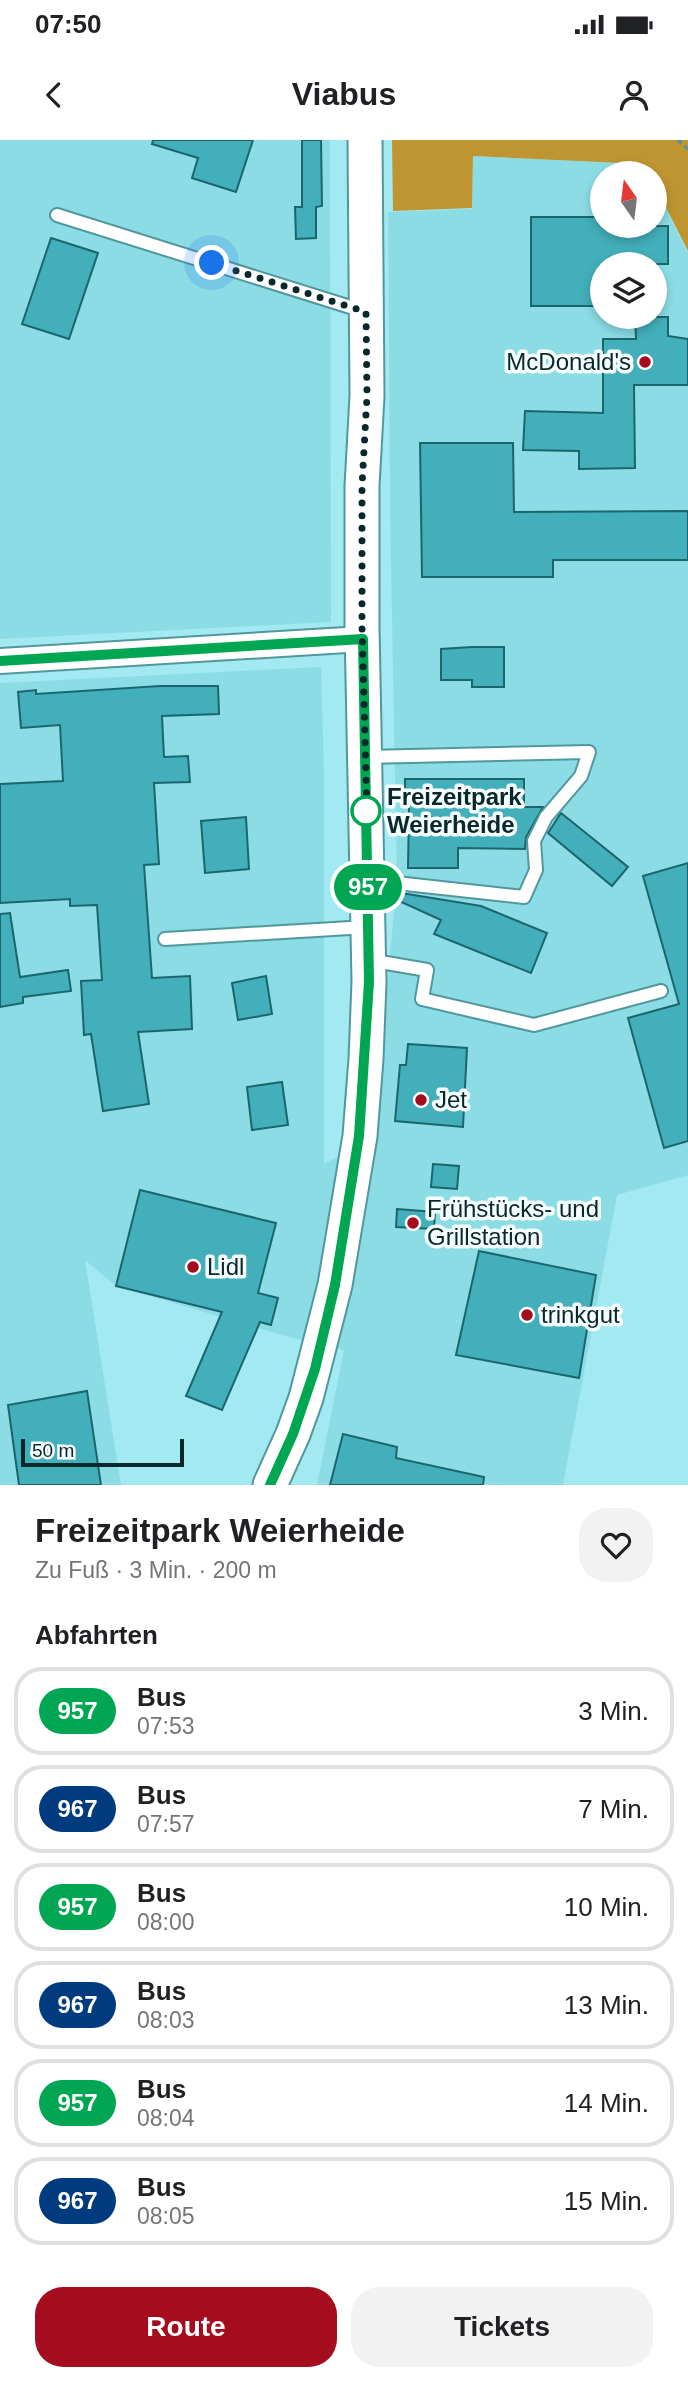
<!DOCTYPE html>
<html lang="de">
<meta charset="utf-8">
<style>
:root{--surface:#fff;--page:#f2f2f2;--text:#202124;--muted:#757577;--line:#e0e0e0;--accent:#a50c1d}
body{margin:0;font-family:Helvetica,sans-serif;background:var(--page);color:var(--text);height:100vh;display:flex;flex-direction:column;font-size:26px;white-space:nowrap}
*{box-sizing:border-box;margin:0}
p{font-size:23px;color:var(--muted)}
.icon{flex:none;width:38px;height:38px;fill:none;stroke:currentColor;stroke-width:2;stroke-linecap:round;stroke-linejoin:round}
.map{position:relative;height:1345px;overflow:hidden}
.details{display:flex;flex-direction:column;background:var(--surface);flex:1}
.details>*{flex:none}
.badge{padding:0 14px;border-radius:23px;font-size:24px;line-height:46px}
.needle{width:46px;rotate:346deg}
.buttons{position:absolute;left:590px;top:21px;display:grid;gap:14px}
.buttons a{display:grid;place-items:center;width:77px;height:77px;border-radius:50%;background:var(--surface);box-shadow:0 4px 10px #0003;font-size:35px}
.scale{position:absolute;left:21px;bottom:18px;width:163px;box-sizing:border-box;padding-left:7px;border:4px solid #09282b;border-top:0;font-size:19px;line-height:24px;white-space:nowrap;color:#09282b;-webkit-text-stroke:5px #f6fdfe;paint-order:stroke}
.you{position:absolute;width:35px;height:35px;margin:-18px;border:5px solid #fff;border-radius:50%;background:#1a73e8;box-shadow:0 0 0 10px #1a73e833}
.map>.badge{position:absolute;translate:-50% -50%;box-shadow:0 0 0 4px #fff}
h2{padding:0 35px;font-size:26px;line-height:63px}
.round{display:grid;place-items:center;flex:none;width:74px;height:74px;border-radius:28px;background:var(--page)}
.head{display:flex;align-items:center;justify-content:space-between;height:119px;padding:0 35px}
h1{font-size:33px;font-weight:700;line-height:52px}
.primary-button{display:flex;gap:14px;margin-top:auto;padding:14px 35px}
.primary-button a{flex:1;height:80px;border-radius:28px;background:var(--accent);color:#fff;font-size:28px;font-weight:700;line-height:80px;text-align:center}
.primary-button a+a{background:var(--page);color:var(--text)}
ul{padding:0;list-style:none}
li{display:flex;align-items:center;gap:21px;height:88px;margin:0 14px 10px;padding:0 21px;border:4px solid var(--line);border-radius:28px}
li div{flex:1}
li b{display:block;font-size:26px}
li em{font-style:normal}
li .badge{min-width:77px;font-weight:700;text-align:center}
.status{display:flex;justify-content:space-between;align-items:center;height:49px;padding:0 35px;background:var(--surface);direction:ltr}
.status svg{height:19px;fill:currentColor}
header{display:flex;justify-content:space-between;align-items:center;height:91px;padding:0 35px;background:var(--surface);font-size:32px;font-weight:700}
.map>svg:first-child{display:block}
</style>
<div class="status"><b>07:50</b><svg viewBox="0 0 49 12"><path d="M0 12V9h3v3zM5 12V6h3v6zM10 12V3h3v9zM15 12V0h3v12zM26 1h20v11H26zM47 4h2v5h-2z"/></svg></div>
<header><svg class="icon" aria-label="back" viewBox="0 0 24 24"><path d="M15 5l-7 7 7 7"/></svg>Viabus<svg class="icon" aria-label="person" viewBox="0 0 24 24"><circle cx="12" cy="8" r="4"/><path d="M4 21q1-7 8-7t8 7"/></svg></header>
<div class="map">
<svg width="688" height="1345" viewBox="0 0 688 1345">
<rect width="100%" height="100%" fill="#a2e9f1"/>
<g fill="#8cdce5" fill-rule="evenodd">
<polygon points="0,0 330,0 331,482 0,499"/>
<path d="M473,16L643,24L647,33H602V86H654L655,47L688,113V1035L617,1055L563,1345H317L344,1210L289,1197L116,1146L85,1120L121,1345H0V543L321,527L324,638V1024L373,998L397,740L390,371L388,72L472,69ZM602,124H654V177H602Z"/>
</g>
<polygon fill="#bf9531" points="392,0 688,0 688,111 655,46 654,33 648,33 643,24 473,16 472,68 393,71"/>
<g fill="#42afba" stroke="#1b666d" stroke-width="2">
<polygon points="153,0 253,0 236,52 192,38 198,18 152,4"/>
<polygon points="302,0 321,0 322,66 316,67 316,98 296,99 295,67 302,67"/>
<polygon points="531,77 602,77 602,86 668,86 668,124 602,124 602,166 531,166"/>
<polygon points="51,98 98,113 69,199 22,184"/>
<polygon points="635,177 668,177 668,196 688,199 688,245 634,245 635,328 579,329 579,311 523,310 525,271 603,273 603,199 636,199"/>
<polygon points="420,303 513,303 514,372 688,371 688,420 553,420 553,437 422,437"/>
<polygon points="472,507 504,507 504,547 472,547 472,540 441,540 441,509"/>
<polygon points="160,546 218,546 219,574 162,576 164,617 188,616 190,642 154,643 159,724 144,725 152,838 190,836 192,889 138,892 149,964 103,971 91,894 84,895 81,841 102,840 97,765 70,766 70,759 0,763 0,644 63,641 60,585 21,588 18,552 36,550 36,554"/>
<polygon points="405,639 524,639 524,667 543,667 526,697 525,709 458,708 458,728 408,728 409,667 405,667"/>
<polygon points="561,673 628,727 612,746 548,693"/>
<polygon points="246,677 249,729 205,733 201,681"/>
<polygon points="688,723 688,1001 664,1008 628,878 679,864 643,736"/>
<polygon points="389,751 481,766 547,793 531,833 434,794 441,780 388,756"/>
<polygon points="10,773 20,837 68,830 71,851 23,857 23,863 0,867 0,774"/>
<polygon points="266,836 272,874 238,880 232,843"/>
<polygon points="408,904 467,908 463,987 395,981 400,925 406,925"/>
<polygon points="282,942 288,985 252,990 247,947"/>
<polygon points="433,1024 459,1026 457,1049 431,1047"/>
<polygon points="140,1050 276,1083 258,1153 278,1158 271,1185 260,1182 222,1270 186,1256 222,1172 116,1146"/>
<polygon points="397,1069 435,1072 434,1089 396,1087"/>
<polygon points="479,1111 596,1135 579,1238 456,1215"/>
<polygon points="87,1251 101,1345 19,1345 8,1265"/>
<polygon points="343,1294 397,1307 396,1318 484,1337 483,1345 330,1345"/>
</g>
<g fill="none" stroke-linecap="round" stroke-linejoin="round">
<defs>
<g id="service">
<polyline points="57,75 363,171"/>
<polyline points="365,617 589,612 581,636 546,677 534,701 536,730 524,757 369,740"/>
<polyline points="165,799 367,787"/>
<polyline points="369,820 427,830 422,859 534,885 661,851"/>
</g>
<polyline id="minor" points="0,521 363,499"/>
<polyline id="secondary" points="270,1345 293,1294 306,1258 335,1145 360,996 366,919 369,842 362,487 362,346 367,256 365,0"/>
</defs>
<use href="#service" stroke="#51979e" stroke-width="16"/>
<use href="#minor" stroke="#51979e" stroke-width="28"/>
<use href="#secondary" stroke="#51979e" stroke-width="37"/>
<polyline stroke="#5c9096" stroke-width="3.5" stroke-dasharray="5 3.5" stroke-linecap="butt" points="678,0 688,9"/>
<use href="#service" stroke="#fff" stroke-width="12"/>
<use href="#minor" stroke="#fff" stroke-width="24"/>
<use href="#secondary" stroke="#fff" stroke-width="33"/>
</g>
<g fill="none" stroke-linecap="round" stroke-linejoin="round">
<defs>
<polyline id="line" points="0,521 363,499 369,842 359,996 335,1145 315,1229 293,1294 270,1345"/>
</defs>
<use href="#line" stroke="#fff" stroke-width="16"/>
<use href="#line" stroke="#00a651" stroke-width="10"/>
<polyline stroke="#09282b" stroke-width="7" stroke-dasharray="0 12.6" points="212,123 366,172 367,256 362,346 362,487 367,674 366,671"/>
</g>
<g fill="#a50c1d" stroke="#f6fdfe" stroke-width="2.5">
<circle cx="645" cy="222" r="7"/>
<circle cx="421" cy="960" r="7"/>
<circle cx="413" cy="1083" r="7"/>
<circle cx="193" cy="1127" r="7"/>
<circle cx="527" cy="1175" r="7"/>
</g>
<circle fill="#fff" stroke="#00a651" stroke-width="3.5" cx="366" cy="671" r="14"/>
<g text-anchor="middle" stroke-width="7" stroke-linejoin="round" paint-order="stroke">
<g font-size="24" fill="#09282b" stroke="#f6fdfe" text-anchor="start">
<text x="631" y="230" text-anchor="end">McDonald's</text>
<text x="435" y="968">Jet</text>
<text x="427" y="1077">Frühstücks- und<tspan x="427" dy="28">Grillstation</tspan></text>
<text x="207" y="1135">Lidl</text>
<text x="541" y="1183">trinkgut</text>
</g>
<g font-size="24" font-weight="bold" fill="#09282b" stroke="#f6fdfe" text-anchor="start">
<text x="387" y="665">Freizeitpark<tspan x="387" dy="28">Weierheide</tspan></text>
</g>
</g>
</svg>
<div class="buttons">
<a><svg class="needle" viewBox="-14 -14 28 28"><path d="M0-13l5 13h-10z" fill="#e53935"/><path d="M0 13l5-13h-10z" fill="#757577"/></svg></a>
<a><svg class="icon" aria-label="layers" viewBox="0 0 24 24"><path d="M12 4l9 5-9 5-9-5zM3 14l9 5 9-5"/></svg></a>
</div>
<div class="scale">50 m</div>
<div class="you" style="left:212px;top:123px"></div>
<b class="badge" style="left:368px;top:747px;background:#00a651;color:#fff">957</b>
</div>
<section class="details">
<div class="head"><div><h1>Freizeitpark Weierheide</h1><p>Zu Fuß · 3 Min. · 200 m</p></div><a class="round"><svg class="icon" aria-label="heart" viewBox="0 0 24 24"><path d="M12 20l-8-8c-3-5 5-10 8-4 3-6 11-1 8 4z"/></svg></a></div>
<h2>Abfahrten</h2>
<ul>
<li><span class="badge" style="background:#00a651;color:#fff">957</span><div><b>Bus</b><p>07:53</p></div><em>3 Min.</em></li>
<li><span class="badge" style="background:#003b80;color:#fff">967</span><div><b>Bus</b><p>07:57</p></div><em>7 Min.</em></li>
<li><span class="badge" style="background:#00a651;color:#fff">957</span><div><b>Bus</b><p>08:00</p></div><em>10 Min.</em></li>
<li><span class="badge" style="background:#003b80;color:#fff">967</span><div><b>Bus</b><p>08:03</p></div><em>13 Min.</em></li>
<li><span class="badge" style="background:#00a651;color:#fff">957</span><div><b>Bus</b><p>08:04</p></div><em>14 Min.</em></li>
<li><span class="badge" style="background:#003b80;color:#fff">967</span><div><b>Bus</b><p>08:05</p></div><em>15 Min.</em></li>
</ul>
<div class="primary-button"><a>Route</a><a>Tickets</a></div>
</section>
